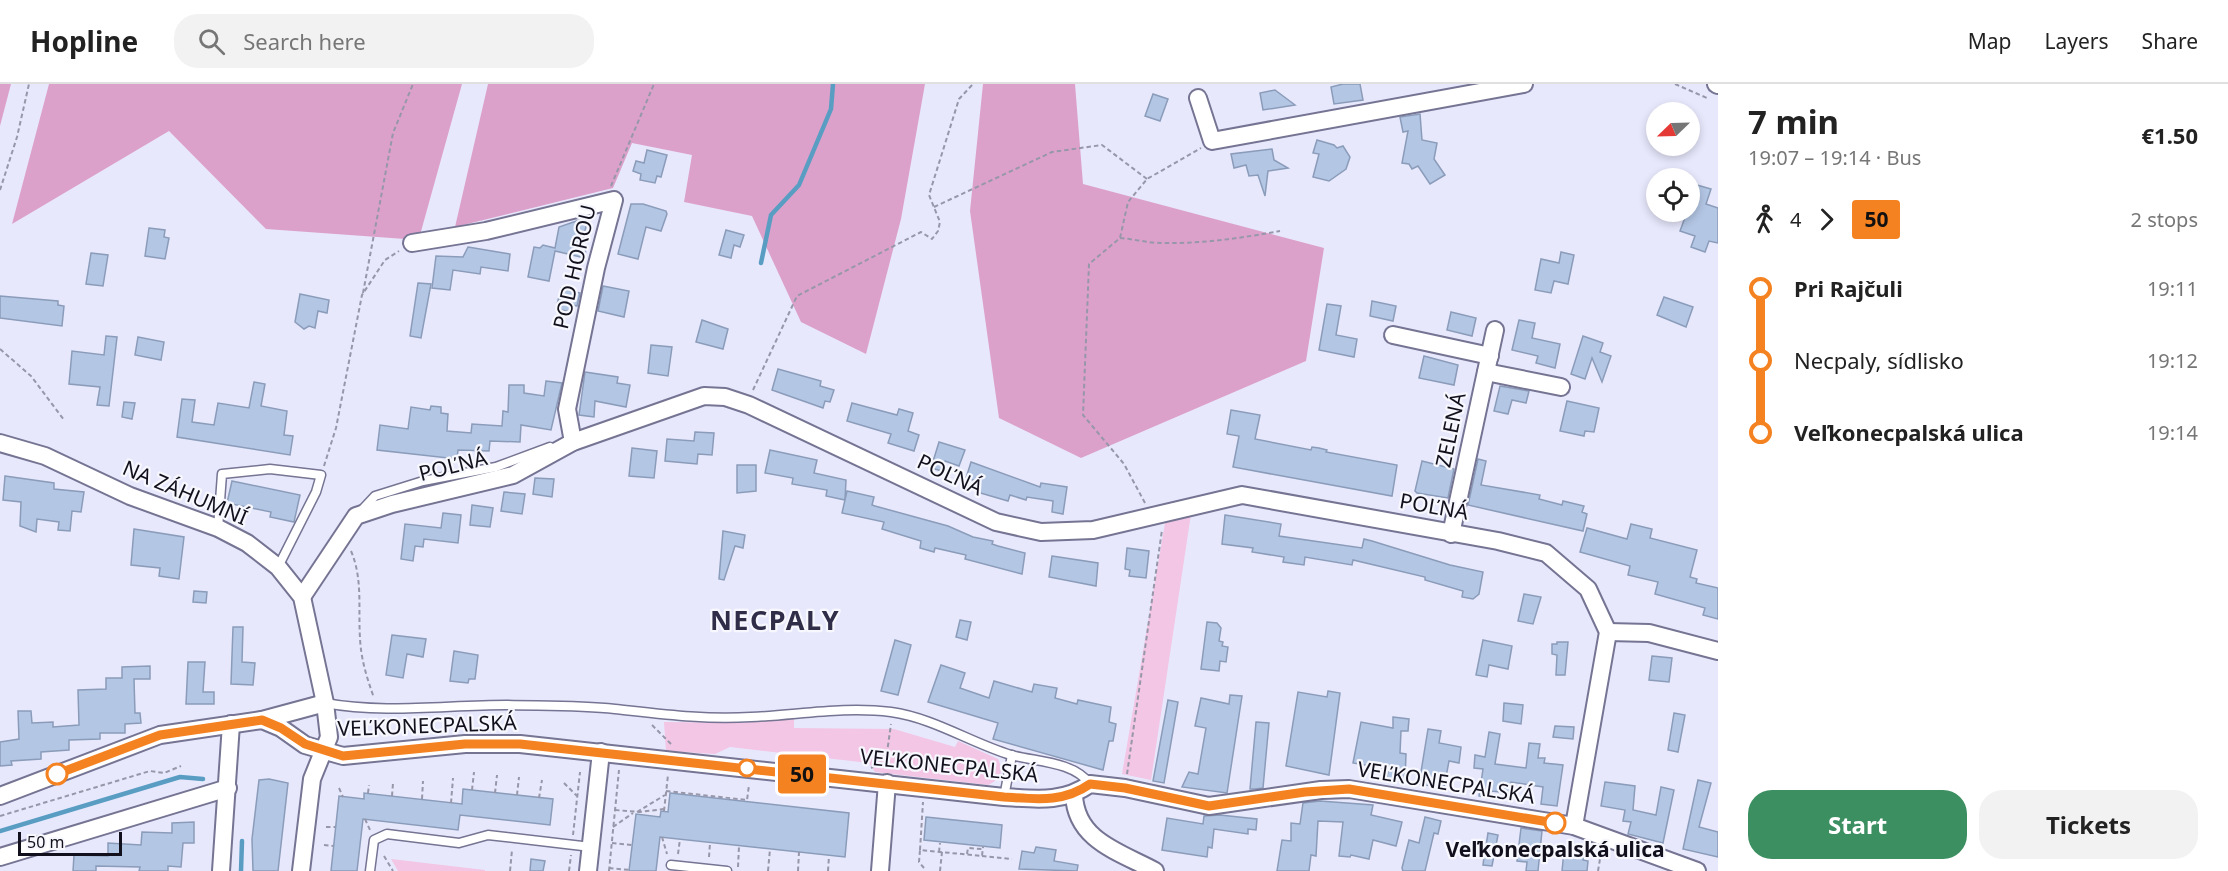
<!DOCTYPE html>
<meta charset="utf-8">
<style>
:root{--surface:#fff;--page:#f2f2f2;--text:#222;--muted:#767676;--line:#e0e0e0;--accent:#3b8f61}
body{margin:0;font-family:"Noto Sans",sans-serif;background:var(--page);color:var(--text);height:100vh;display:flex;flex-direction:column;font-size:22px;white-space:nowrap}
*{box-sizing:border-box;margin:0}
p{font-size:20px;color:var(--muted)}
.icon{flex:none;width:33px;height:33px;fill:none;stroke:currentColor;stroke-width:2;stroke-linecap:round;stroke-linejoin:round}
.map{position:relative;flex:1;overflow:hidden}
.details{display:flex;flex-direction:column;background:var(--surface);width:510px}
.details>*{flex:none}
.badge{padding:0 12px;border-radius:4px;font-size:21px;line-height:39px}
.needle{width:39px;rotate:247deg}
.controls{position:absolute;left:1646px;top:18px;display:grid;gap:12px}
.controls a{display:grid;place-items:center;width:54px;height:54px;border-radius:50%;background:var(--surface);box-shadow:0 3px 9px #0003;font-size:30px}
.scale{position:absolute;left:18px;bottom:15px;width:104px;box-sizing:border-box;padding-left:6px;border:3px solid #11101c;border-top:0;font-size:16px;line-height:21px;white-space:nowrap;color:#11101c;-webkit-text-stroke:4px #f7f7fe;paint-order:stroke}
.map>.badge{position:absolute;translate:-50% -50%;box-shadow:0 0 0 3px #fff}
.legs{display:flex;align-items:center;gap:9px;height:66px;padding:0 30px;font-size:20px}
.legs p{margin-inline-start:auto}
.headline{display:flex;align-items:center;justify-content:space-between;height:102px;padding:0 30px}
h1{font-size:33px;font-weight:700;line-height:45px}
.cta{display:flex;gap:12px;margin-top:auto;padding:12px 30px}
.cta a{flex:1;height:69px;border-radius:24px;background:var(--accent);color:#fff;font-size:24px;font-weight:700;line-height:69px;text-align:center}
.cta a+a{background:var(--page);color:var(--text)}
ul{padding:0 30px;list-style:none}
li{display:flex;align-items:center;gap:21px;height:72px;font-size:22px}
li i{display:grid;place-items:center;width:9px;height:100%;margin:0 8px;background:currentColor}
li i::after{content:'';width:15px;height:15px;margin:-8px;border:4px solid;border-radius:50%;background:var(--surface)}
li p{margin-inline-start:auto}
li:first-child i{background:linear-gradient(#0000 50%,currentColor 0)}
li:last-child i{background:linear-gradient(currentColor 50%,#0000 0)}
header{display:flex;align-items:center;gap:36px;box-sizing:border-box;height:84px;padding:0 30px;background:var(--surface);border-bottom:2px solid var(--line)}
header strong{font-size:28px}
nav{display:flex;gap:33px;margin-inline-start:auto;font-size:21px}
.search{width:420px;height:54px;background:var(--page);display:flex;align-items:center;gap:15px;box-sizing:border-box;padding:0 21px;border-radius:24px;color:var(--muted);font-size:22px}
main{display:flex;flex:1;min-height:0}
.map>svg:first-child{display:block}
</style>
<header>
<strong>Hopline</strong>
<div class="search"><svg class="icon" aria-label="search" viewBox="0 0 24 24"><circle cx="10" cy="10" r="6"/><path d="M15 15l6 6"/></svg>Search here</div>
<nav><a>Map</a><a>Layers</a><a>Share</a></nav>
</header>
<main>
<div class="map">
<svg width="1718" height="787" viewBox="0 0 1718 787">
<rect width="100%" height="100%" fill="#e8e8fd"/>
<g fill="#f2c6e4">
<polygon points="1191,430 1151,696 1122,690 1165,439"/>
<path d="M794,635V644L894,645L955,663L958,657L998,675C1004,688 1001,695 988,701L875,688L869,679L730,663L715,670L666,667L664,638L739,639Z"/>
<polygon points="391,775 485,786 485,787 398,787"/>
</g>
<g fill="#dca1cb">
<polygon points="0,0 11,0 0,42"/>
<polygon points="49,0 462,0 420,151 405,155 266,145 169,47 12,140"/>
<polygon points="488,0 925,0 901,135 866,270 801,238 752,132 684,118 692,71 632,59 613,104 455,143"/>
<polygon points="983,0 1075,0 1083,100 1324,164 1306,277 1081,374 999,334 970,127"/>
</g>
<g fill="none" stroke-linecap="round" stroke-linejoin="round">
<g stroke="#5a9dc3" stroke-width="4.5">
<polyline points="761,179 771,131 799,101 831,25 833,0"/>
<polyline points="0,747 180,693 203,695"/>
<polyline points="241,787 242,757"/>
</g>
</g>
<g fill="#b3c6e4" stroke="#8a9cb9" stroke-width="1.5">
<polygon points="1343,0 1360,0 1363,16 1334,20 1331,3"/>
<polygon points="1275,6 1295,21 1263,26 1260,9"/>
<polygon points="1153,10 1168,15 1160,37 1145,32"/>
<polygon points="1420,30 1422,56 1437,59 1434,75 1445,91 1430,100 1418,82 1412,85 1409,80 1402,79 1408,47 1403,48 1400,33"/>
<polygon points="1317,56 1334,61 1337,64 1343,62 1350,73 1346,85 1329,97 1313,93 1319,70 1313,69"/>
<polygon points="1272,65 1274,76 1288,84 1268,87 1265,112 1258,91 1249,92 1246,81 1234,84 1231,70"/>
<polygon points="647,66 667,71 661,93 657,92 655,99 640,96 641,90 633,87 636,77 644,79"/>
<polygon points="1697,101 1711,105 1706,120 1718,124 1718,159 1709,157 1705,168 1691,163 1695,152 1680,147"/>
<polygon points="631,120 643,120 666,127 667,130 661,147 646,143 638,175 618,170"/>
<polygon points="588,133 582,161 586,162 585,174 555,167 549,197 528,193 534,163 540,164 543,161 555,164 559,143"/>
<polygon points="149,144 165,146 164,153 169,154 165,175 145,172"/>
<polygon points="726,146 744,151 740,163 734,161 731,174 719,171"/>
<polygon points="468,163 510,170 508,187 481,183 480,190 453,186 450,206 432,204 436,172 463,173"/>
<polygon points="1561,168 1574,171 1568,200 1554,197 1551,209 1535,206 1541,175 1559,179"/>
<polygon points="91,169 108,171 103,202 86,200"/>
<polygon points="418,199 431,200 421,254 410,252"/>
<polygon points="603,202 629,207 624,233 598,227"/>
<polygon points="561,204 580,209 577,222 573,221 571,228 556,225"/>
<polygon points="300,210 329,216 327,229 318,227 315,244 309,242 304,245 295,238"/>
<polygon points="0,212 58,217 58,221 64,222 62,242 0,234"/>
<polygon points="1664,213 1693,223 1686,243 1657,231"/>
<polygon points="1372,217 1396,222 1393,237 1370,232"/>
<polygon points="1327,220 1341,222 1336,251 1357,255 1354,273 1319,266"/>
<polygon points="1451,228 1476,234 1472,252 1447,246"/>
<polygon points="702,236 728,245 723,265 696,258"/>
<polygon points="1519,236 1535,239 1532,254 1560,260 1555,284 1536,279 1538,272 1512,266"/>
<polygon points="106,252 117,253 109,322 97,321 100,303 69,300 72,267 104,271"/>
<polygon points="1583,252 1603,259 1600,268 1611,272 1602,298 1592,274 1585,295 1571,290"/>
<polygon points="138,253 164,258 161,276 135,271"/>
<polygon points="651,261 672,263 668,292 648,289"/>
<polygon points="1424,272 1458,281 1454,301 1419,294"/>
<polygon points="778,285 821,297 820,302 834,306 830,318 825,317 823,324 772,306"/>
<polygon points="585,288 618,293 617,299 630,301 626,323 595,317 594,333 579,331"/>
<polygon points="546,297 562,299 551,346 521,341 520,358 490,357 489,367 458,366 457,375 377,366 380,341 408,345 411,323 430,326 431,322 441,323 441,329 448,330 447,347 471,349 472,340 502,342 503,327 508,328 509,301 524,301 524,309 544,312"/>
<polygon points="254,298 265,300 261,322 287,327 284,351 293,352 290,371 177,353 182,315 195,316 192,338 214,341 218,319 249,324"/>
<polygon points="1500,302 1529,307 1526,319 1512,316 1508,330 1494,327"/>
<polygon points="1567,317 1599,324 1594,348 1585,347 1584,352 1560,347"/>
<polygon points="124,318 135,319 132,335 122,333"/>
<polygon points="852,319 897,331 899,325 913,329 908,347 919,351 914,367 888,359 891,350 847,337"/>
<polygon points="1231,326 1260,331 1255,355 1311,366 1312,363 1319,364 1327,366 1326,368 1397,381 1392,412 1233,383 1239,352 1227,350"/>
<polygon points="695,348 714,349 712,371 698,370 697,380 665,377 667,355 694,357"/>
<polygon points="939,358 965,366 959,382 945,377 942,387 931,384"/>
<polygon points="632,364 657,367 654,394 629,392"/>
<polygon points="770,366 817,376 814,389 846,396 845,416 826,412 827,406 792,400 793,394 765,389"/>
<polygon points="1478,375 1486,377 1481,401 1540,411 1539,415 1562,421 1563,417 1584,422 1582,428 1587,430 1583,447 1468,421"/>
<polygon points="1422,377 1454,385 1448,414 1417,409 1415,407"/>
<polygon points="971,378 1040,403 1041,399 1067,403 1063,430 1052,428 1053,417 1027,413 1026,416 1010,411 1008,417 977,408 980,398 966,394"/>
<polygon points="737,381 756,381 756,407 737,409"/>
<polygon points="5,392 54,399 54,405 84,408 81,428 72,427 70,447 58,446 59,438 37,435 36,448 20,442 21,418 3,416"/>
<polygon points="535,394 554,395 552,413 533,410"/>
<polygon points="232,397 300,411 294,438 270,433 271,428 227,419"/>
<polygon points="847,407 874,413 872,421 875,422 948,442 973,453 993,457 992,460 998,462 1025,469 1022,490 965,475 966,471 935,464 934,468 920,464 921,457 882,445 884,438 842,429"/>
<polygon points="504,408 525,410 522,430 501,427"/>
<polygon points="472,421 493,424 490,443 470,441"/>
<polygon points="443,429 461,431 458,459 424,455 423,463 415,462 413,477 401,475 405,440 441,444"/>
<polygon points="1225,431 1281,440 1279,452 1362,464 1364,455 1372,457 1450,481 1483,488 1479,510 1473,515 1462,513 1463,507 1425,496 1425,493 1353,476 1352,481 1305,473 1304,481 1283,478 1284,473 1252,468 1253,464 1222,460"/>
<polygon points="1631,440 1652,445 1650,454 1697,466 1690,493 1697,495 1696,499 1718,504 1718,535 1703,531 1705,524 1655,510 1658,498 1628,491 1630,482 1580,468 1587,444 1627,455"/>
<polygon points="134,445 184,453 179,495 159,492 160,484 131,481"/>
<polygon points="723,447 745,451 743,464 735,462 724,496 719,495"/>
<polygon points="1127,464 1149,467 1146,494 1129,492 1130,486 1125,485"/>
<polygon points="1052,472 1098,479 1096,502 1049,493"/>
<polygon points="194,507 207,508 206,519 193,518"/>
<polygon points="1524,510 1541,513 1533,540 1518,537"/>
<polygon points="960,536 971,538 967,556 956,553"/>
<polygon points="1207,538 1217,539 1221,544 1219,557 1223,558 1222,562 1228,563 1226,578 1220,577 1219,587 1201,585"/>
<polygon points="233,543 243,543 242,578 255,579 253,601 231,600"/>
<polygon points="392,551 426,555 423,573 407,570 403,594 386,591"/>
<polygon points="895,556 911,561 898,611 881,607"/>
<polygon points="1483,556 1512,562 1508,585 1489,581 1487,593 1476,591"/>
<polygon points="1557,558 1568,558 1565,591 1556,591 1557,571 1552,570 1552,560 1557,560"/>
<polygon points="454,567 478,571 475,595 469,595 468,599 450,597"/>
<polygon points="1652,572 1672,574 1669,598 1649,596"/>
<polygon points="188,578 205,578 203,608 214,608 214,620 186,620"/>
<polygon points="941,581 965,589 960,604 989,614 994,597 1032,608 1034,600 1057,604 1055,614 1077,620 1078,616 1111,623 1109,638 1116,640 1113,657 1109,657 1103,686 993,655 998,639 928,618"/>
<polygon points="150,582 150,595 134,595 135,629 140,629 141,639 125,640 125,649 100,649 100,655 69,656 69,666 41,668 41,675 11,677 12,681 0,682 0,658 19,655 18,627 31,627 32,639 53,638 53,643 79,641 78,606 106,605 106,594 122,594 122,583"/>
<polygon points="1328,607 1340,609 1329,691 1286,682 1298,608 1327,613"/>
<polygon points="1230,611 1242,612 1227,709 1182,703 1189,688 1198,690 1206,644 1195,642 1201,614 1229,620"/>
<polygon points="1168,616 1178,618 1164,699 1153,697"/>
<polygon points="1504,619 1523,621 1521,640 1503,637"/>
<polygon points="1674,629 1685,631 1678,668 1668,666"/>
<polygon points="1393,633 1409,635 1408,647 1401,647 1400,669 1406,670 1405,698 1387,694 1388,685 1353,679 1361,638 1393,644"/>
<polygon points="1256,638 1269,639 1263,704 1255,705 1250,705"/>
<polygon points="1555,642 1574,643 1573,655 1553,653"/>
<polygon points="1428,645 1441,647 1439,659 1461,663 1459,679 1449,677 1444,704 1419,700"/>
<polygon points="1489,648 1500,650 1495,680 1526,684 1529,659 1540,660 1538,674 1545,674 1544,679 1563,681 1557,722 1541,720 1543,703 1511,698 1509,709 1491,707 1490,714 1479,712 1483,685 1474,684 1475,671 1485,673"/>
<polygon points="269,695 288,699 278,787 253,787 252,755 259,696"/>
<polygon points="1698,696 1711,699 1699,743 1718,748 1718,773 1683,765"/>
<polygon points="1605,698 1635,702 1633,726 1656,731 1661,703 1674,706 1663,759 1628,750 1631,738 1623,737 1625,726 1601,722"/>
<polygon points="463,705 553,715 550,741 460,731 458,746 363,735 357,787 331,787 339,712 364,715 364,709 462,720"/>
<polygon points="670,709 849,729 845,773 660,753 656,787 629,787 636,730 660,733 661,727 668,728"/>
<polygon points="1320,717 1373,721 1371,731 1402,738 1396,762 1373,756 1369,775 1351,771 1350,773 1339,772 1343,738 1318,737 1316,772 1311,771 1309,787 1277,787 1282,756 1291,757 1291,739 1300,740 1303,719"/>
<polygon points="1220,731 1257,735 1256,746 1248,745 1248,750 1214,745 1212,764 1208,763 1207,773 1162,766 1167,734 1203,740 1204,732"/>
<polygon points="926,733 1002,741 1000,764 924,756"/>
<polygon points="1425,733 1441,737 1438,750 1434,749 1425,787 1403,787 1402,784 1409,756 1419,759"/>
<polygon points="194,738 194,759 183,759 181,783 168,782 168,787 139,787 140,783 96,782 96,787 73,787 74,771 108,772 108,759 141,761 142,748 172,749 172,739"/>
<polygon points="1521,744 1542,747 1538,787 1526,787 1527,778 1517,777"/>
<polygon points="1488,749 1498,751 1492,782 1483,781 1484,773 1474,771 1476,760 1486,762"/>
<polygon points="1036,763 1056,766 1054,777 1078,781 1077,787 1019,785 1022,767 1034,769"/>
<polygon points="1564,767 1585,769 1583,776 1588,777 1587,787 1562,787"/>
<polygon points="531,775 545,777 543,787 530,787"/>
</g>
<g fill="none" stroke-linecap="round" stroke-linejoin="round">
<defs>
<g id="service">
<polyline points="360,428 375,412 423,397 496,383 550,363"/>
<polyline points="218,444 222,390 270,385 321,391 316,408 278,483"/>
<path d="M325,619C384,630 446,621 506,621C542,622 579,621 615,625C661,630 705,636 751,633C798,631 844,622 891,628C934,634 971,659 1011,671C1036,678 1073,677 1090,700"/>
<polyline points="1004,713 1012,671"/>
<polyline points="671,781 727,787"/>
<polyline points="370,787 374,756 387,750 459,759 488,751 591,763"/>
</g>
<g id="minor">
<polyline points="1716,0 1718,1"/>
<polyline points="1198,14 1212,57 1524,0"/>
<polyline points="412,159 486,147 614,116 596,184 567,325 573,358"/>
<polyline points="1393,251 1490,272"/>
<polyline points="1486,288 1561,303"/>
<polyline points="0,359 45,372 130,412 218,444 247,459 278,483 302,513 325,619 329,653 312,695 301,787"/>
<polyline points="1451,450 1495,246"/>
<polyline points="302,513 356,432 392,420 513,391 573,358 704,312 725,313 749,321 996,438 1041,448 1093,446 1242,411 1498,457 1546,469 1588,505 1608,548 1574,742"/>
<polyline points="1608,548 1649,549 1718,567"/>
<polyline points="262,636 325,619"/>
<path d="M1074,711C1076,757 1120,768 1155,787"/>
<path d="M0,712L160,651L262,636L281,644L305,661L343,672L465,660H520L1004,713C1036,715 1063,719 1090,700L1125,704L1209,722L1321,706L1349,705L1574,742L1697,787"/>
<polyline points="0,773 228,704"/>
<polyline points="221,787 231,640"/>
<polyline points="588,787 601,668"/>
<polyline points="880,787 887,699"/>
</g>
</defs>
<use href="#service" stroke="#757493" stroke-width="11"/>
<use href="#minor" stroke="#757493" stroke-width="20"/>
<g stroke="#9797a9" stroke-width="2" stroke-dasharray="4.5 3" stroke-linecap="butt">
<polyline points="1675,0 1707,14"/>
<polyline points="611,102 654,0"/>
<polyline points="0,106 17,53 29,0"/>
<polyline points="934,123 1052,68 1102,61 1147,95"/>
<path d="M1120,154C1134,155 1148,159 1162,159C1202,160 1241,154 1280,147"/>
<polyline points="363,209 393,49 413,0"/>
<polyline points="0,265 31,292 64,336"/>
<polyline points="753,306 797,212 921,148 932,155 938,147 940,138 929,111 959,15 973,0"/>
<polyline points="324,382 336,344 362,211 385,176 399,167"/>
<polyline points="1145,419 1124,380 1083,331 1089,180 1120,154 1128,118 1147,95 1201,64"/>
<path d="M351,467C363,495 358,524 360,554C361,576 367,594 374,614"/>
<polyline points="652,641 671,660"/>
<polyline points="871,684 886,676 891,640"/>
<polyline points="1127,690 1162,446"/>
<polyline points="564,699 577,712"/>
<polyline points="339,704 343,713"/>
<polyline points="472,706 474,688"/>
<polyline points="666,707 747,716 749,701"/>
<polyline points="368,709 369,701"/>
<polyline points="495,709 497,691"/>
<polyline points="517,711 519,693"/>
<polyline points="392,712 393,699"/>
<polyline points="539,714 542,696"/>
<polyline points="422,715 423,697"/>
<polyline points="451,719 453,694"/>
<polyline points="615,726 639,728 665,725"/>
<polyline points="664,727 668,691"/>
<polyline points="637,728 665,711"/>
<polyline points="0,732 150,687 164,689 181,682"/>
<polyline points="365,735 370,746"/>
<polyline points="326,743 335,743"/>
<polyline points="613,743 633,729"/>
<polyline points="573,751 580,688"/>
<polyline points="662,753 667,770"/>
<polyline points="612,759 632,761"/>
<polyline points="324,761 333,762"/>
<polyline points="920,766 923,718"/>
<polyline points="939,768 940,759"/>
<polyline points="678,770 680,755"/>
<polyline points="967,770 968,764 982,765"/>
<polyline points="384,772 393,787"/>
<polyline points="982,772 1012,775"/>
<polyline points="709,773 710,759"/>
<polyline points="738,783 739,762"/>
<polyline points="609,784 630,786"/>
<polyline points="924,784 919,778 920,766 982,772 983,763"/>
<polyline points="510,787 512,766"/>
<polyline points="569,787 571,771"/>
<polyline points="609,787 619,686"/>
<polyline points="768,787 770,765"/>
<polyline points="798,787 799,768"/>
<polyline points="828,787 829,772"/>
<polyline points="940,787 942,768"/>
<polyline points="1598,787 1601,769"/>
</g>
<use href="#service" stroke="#fff" stroke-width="8"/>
<use href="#minor" stroke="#fff" stroke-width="16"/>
</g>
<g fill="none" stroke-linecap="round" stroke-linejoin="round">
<defs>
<path id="line-1" d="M57,690L160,651L262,636L281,644L305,660L343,672L465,660H520L1004,713C1036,715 1063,719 1090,700L1125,704L1209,722L1305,708L1349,705L1555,739"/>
</defs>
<use href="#line-1" stroke="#fff" stroke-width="14"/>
<use href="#line-1" stroke="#f58220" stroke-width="9"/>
</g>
<g fill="#fff" stroke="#f58220" stroke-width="3">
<circle cx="747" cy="684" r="8"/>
<circle cx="57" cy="690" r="10"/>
<circle cx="1555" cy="739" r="10"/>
</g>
<g text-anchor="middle" stroke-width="4.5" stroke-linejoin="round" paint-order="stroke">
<g font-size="21" fill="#11101c" stroke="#f7f7fe">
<text transform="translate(575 183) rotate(-77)" y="7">POD HOROU</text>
<text transform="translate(1451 346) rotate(-78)" y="7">ZELENÁ</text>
<text transform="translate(453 382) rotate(-14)" y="7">POĽNÁ</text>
<text transform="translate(950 391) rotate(25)" y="7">POĽNÁ</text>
<text transform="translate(185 409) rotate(23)" y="7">NA ZÁHUMNÍ</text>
<text transform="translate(1434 423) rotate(10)" y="7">POĽNÁ</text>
<text transform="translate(427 642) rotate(-2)" y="7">VEĽKONECPALSKÁ</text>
<text transform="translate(949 682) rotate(6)" y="7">VEĽKONECPALSKÁ</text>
<text transform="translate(1446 699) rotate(9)" y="7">VEĽKONECPALSKÁ</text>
</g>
<g font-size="21" font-weight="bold" fill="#11101c" stroke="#f7f7fe">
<text x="1555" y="773">Veľkonecpalská ulica</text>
</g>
<g font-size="27" font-weight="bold" letter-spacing="1.5" fill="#2f2d48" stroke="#f7f7fe">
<text x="775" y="546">NECPALY</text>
</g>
</g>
</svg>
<div class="controls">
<a><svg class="needle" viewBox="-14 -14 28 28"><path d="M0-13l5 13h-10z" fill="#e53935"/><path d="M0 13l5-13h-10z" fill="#767676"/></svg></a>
<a><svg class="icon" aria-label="locate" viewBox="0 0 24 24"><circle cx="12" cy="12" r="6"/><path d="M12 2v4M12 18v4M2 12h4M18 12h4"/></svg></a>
</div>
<div class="scale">50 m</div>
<b class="badge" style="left:802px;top:690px;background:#f58220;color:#111">50</b>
</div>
<section class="details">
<div class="headline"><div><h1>7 min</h1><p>19:07 – 19:14 · Bus</p></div><b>€1.50</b></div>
<div class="legs"><svg class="icon" aria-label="walk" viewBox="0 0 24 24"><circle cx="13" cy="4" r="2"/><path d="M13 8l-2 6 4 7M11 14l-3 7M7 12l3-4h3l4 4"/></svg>4<svg class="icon" aria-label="forward" viewBox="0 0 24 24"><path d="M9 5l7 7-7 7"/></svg><b class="badge" style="background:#f58220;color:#111">50</b><p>2 stops</p></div>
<ul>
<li><i style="color:#f58220"></i><b>Pri Rajčuli</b><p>19:11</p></li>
<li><i style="color:#f58220"></i><span>Necpaly, sídlisko</span><p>19:12</p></li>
<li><i style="color:#f58220"></i><b>Veľkonecpalská ulica</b><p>19:14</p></li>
</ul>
<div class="cta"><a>Start</a><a>Tickets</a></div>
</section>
</main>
